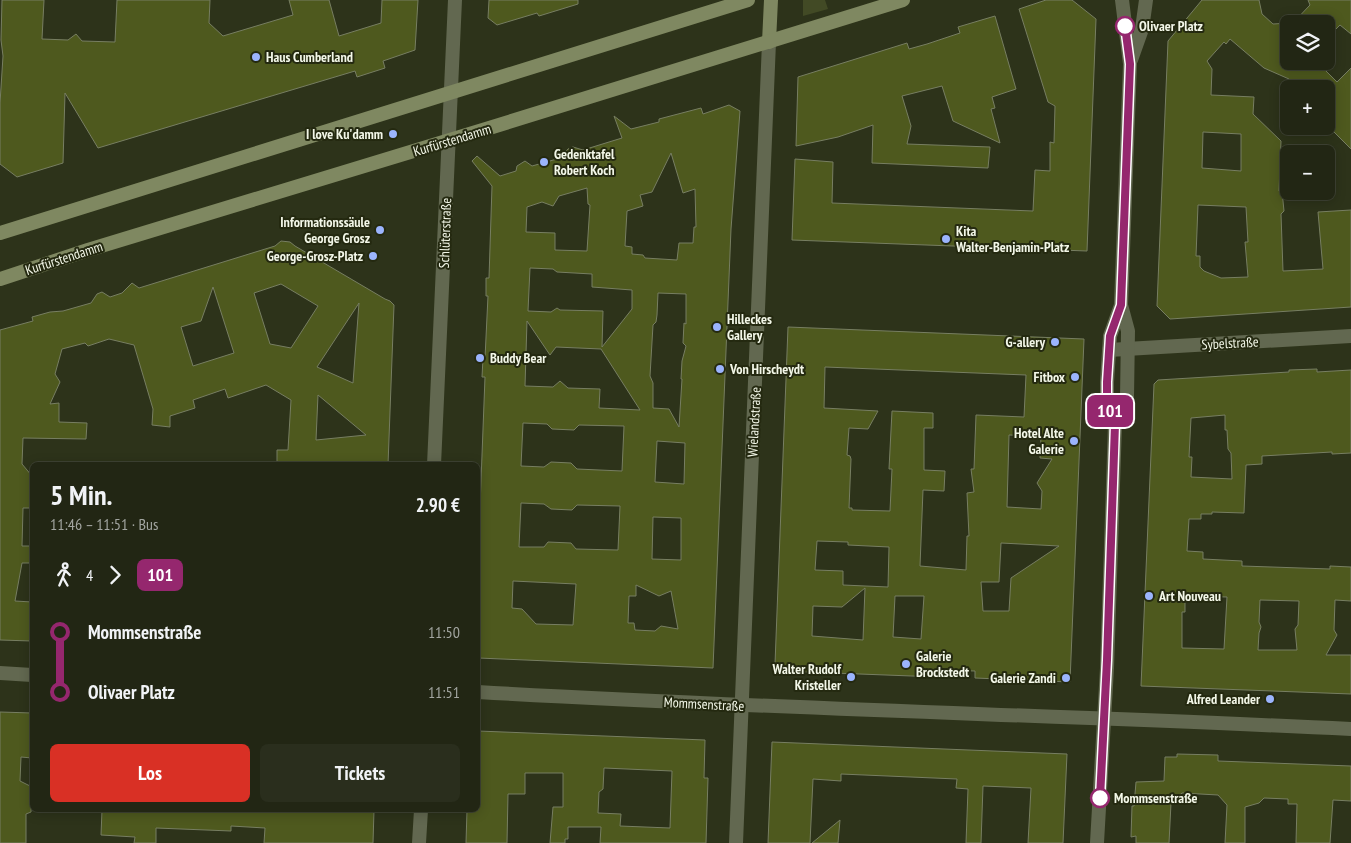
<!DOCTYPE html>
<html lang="de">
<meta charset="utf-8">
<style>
:root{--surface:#222614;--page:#2a2e1d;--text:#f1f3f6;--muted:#a2a5a0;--line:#3f4334;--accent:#d93025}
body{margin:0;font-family:"PT Sans Narrow",sans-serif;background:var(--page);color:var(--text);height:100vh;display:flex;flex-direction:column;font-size:19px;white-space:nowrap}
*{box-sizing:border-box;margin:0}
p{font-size:16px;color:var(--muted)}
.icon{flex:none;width:28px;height:28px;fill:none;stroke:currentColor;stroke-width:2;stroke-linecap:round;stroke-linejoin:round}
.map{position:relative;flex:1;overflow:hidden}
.panel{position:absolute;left:30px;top:462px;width:450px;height:350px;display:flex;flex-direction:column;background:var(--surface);border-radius:8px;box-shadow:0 2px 12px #0003,0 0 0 1px var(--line)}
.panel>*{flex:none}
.badge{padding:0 10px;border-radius:8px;font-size:18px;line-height:32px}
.fabs{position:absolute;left:1280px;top:15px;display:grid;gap:10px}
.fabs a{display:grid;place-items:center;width:55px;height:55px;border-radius:8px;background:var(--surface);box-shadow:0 2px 12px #0003,0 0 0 1px var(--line);font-size:25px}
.map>.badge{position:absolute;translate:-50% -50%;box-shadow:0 0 0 2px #fff}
.legs{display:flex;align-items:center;gap:8px;height:55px;padding:0 20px;font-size:16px}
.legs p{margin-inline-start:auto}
.summary{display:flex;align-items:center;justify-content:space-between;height:85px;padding:0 20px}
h1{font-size:28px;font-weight:600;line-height:38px}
.primary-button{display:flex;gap:10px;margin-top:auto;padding:10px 20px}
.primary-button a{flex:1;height:58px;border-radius:8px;background:var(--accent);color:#fff;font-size:20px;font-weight:600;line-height:58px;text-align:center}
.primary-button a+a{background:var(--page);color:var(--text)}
ul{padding:0 20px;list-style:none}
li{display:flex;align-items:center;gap:18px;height:60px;font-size:19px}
li i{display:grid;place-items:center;width:8px;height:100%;margin:0 6px;background:currentColor}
li i::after{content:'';width:12px;height:12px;margin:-6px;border:4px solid;border-radius:50%;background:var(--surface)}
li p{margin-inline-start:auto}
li:first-child i{background:linear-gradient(#0000 50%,currentColor 0)}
li:last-child i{background:linear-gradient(currentColor 50%,#0000 0)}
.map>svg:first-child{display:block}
</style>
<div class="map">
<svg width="1351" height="843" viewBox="0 0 1351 843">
<rect width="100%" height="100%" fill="#2d331a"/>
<polygon fill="#424a25" points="803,0 825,0 828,9 803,16"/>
<g fill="#4e591e" stroke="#777e62" fill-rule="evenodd">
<polygon points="2,0 44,0 42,39 68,40 76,34 82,41 115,42 117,0 210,0 209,23 223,36 293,15 289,0 329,0 339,36 381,23 382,0 418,0 415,50 383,61 385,68 357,77 355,71 98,148 65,93 63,163 17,177 0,164 0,103 3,56 1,40"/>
<polygon points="489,0 578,0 578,4 539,16 537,13 497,25 488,18"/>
<polygon points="1046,0 1072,0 1096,19 1087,251 792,240 795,159 833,162 832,203 1033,211 1035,170 1050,171 1050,142 1054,143 1055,106 1048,102 1019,9"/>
<path d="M1202,0H1259L1262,14L1273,24L1289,23V61H1316L1337,82L1351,68V149L1326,124V89H1299L1289,79L1264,68L1230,39L1226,44L1224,42L1207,61L1212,69L1211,95L1254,97L1253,114L1281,141L1279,191H1282L1284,211L1281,214L1283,271L1323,269L1318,212L1351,210V307L1170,319L1157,306L1168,41ZM1203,132L1241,134V171L1202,168ZM1198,205L1246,207L1248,242H1245L1248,277L1221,278L1204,271L1200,267V256H1196Z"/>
<polygon points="1308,0 1351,0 1351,34 1340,25 1326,39 1326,24 1292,24 1310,5"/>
<polygon points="995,16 1016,89 992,97 995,108 991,109 1000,143 953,121 942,86 902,96 911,126 907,144 990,147 988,168 872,163 873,125 838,137 796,146 798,77 907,43 909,49 927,44 960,33 958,27"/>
<path d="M729,105L740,111L731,229L713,668L478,658V559L485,377H482L483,358H485L488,296H486V278H489L492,186L472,161L477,156L500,176L516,171L517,166L525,161L532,166L564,157L565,152L568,149L573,147L583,150L622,138L614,116L631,129L659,122V119L701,108L703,114ZM671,153L683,193L695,189L696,227H694L693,243H679L677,260L645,258L643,255L632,254V247L625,246L627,211L643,206L640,195L652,192ZM587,188L588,204L590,205L587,251L555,250V233L526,232L527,207L542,202L553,206L559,196ZM530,268L553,269L557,272L592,274V287L632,290V309L602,347L603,311L560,310L557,308L551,312L528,311ZM658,293L686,294V324L684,323L683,343L686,346L682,361L681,379H682L679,427L669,409L653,408V383L650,376L653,325L656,322L657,315ZM527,321L550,355L556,347L601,349L640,410L599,408L600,389L568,388L560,381L553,387L525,386ZM523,423L547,424L552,429L574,430L579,425L624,426L622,471L577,469L571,463L551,462L544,467L521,466ZM657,441L685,443L684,484L655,482ZM521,503L544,504L551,509L572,510L577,505L620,506L618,550L576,549L571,543L548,542L544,547H519ZM653,517L681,518V560L652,559ZM513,581L576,584L573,625L536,624L522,609L512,608ZM636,585L659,596L671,591L678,629L661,626L655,631L635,630L634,623H628L629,596H636Z"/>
<path d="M281,241L290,242L295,246L385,299L390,301L394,305L388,465H277V450H288L291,400L266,385L228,398L225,389L193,400L195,408L170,416V427L152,425L153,409L134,345L109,339L88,346L85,343L62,349L55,374L60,382L50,404L59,403V422L87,423L86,439L23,438L22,464L32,476V508H23L22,546H32V563H22L15,601L32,602V641L0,640V330L33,321L32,317L50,312L63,311L91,303L97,294L102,292L110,297L122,293L132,283L139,288L275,246ZM281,284L318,306L291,348L270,344L254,293ZM213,287L234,353L193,366L181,327L201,321ZM359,303L353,383L317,367ZM318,395L366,435L316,440Z"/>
<path d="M788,327L1084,339L1070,682L975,678V671L938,670V677L781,671L775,664ZM825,367L1026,375L1024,417L976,415L974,469H971L974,492L967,493L969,536H967L966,570L920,566L923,490L944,491L945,471L924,470V428H933V413L892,411L889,469H892L890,511L852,510V508H849L851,459L850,456L847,455L849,428L868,429L878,411L824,408ZM1009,435L1041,436L1040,458L1052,459L1037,483L1042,491L1041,509L1007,507ZM817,541L848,542V545L889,547L888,587L843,585V571L815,570ZM1001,543L1059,546L1011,578L1009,611H983L981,582H999ZM865,588L863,640L812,636L813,606L842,607ZM895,596H924L921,639L893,637Z"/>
<path d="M1317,369V372L1351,370V453L1332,454V452L1262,456V464L1246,465L1244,513L1212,512V514H1201V519H1189L1187,551L1203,552V559L1242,561V566L1330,569V566L1351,567V601L1335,600L1334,630L1337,635L1326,655H1351V694L1141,686L1154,384L1158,380L1289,372V370ZM1225,415V430H1227L1228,449L1231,453L1232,479L1191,477L1192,457H1189L1191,418ZM1185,596L1227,597L1224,649L1182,648V612H1185ZM1260,600L1299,601L1298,625L1295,629L1297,650H1258L1259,633L1261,627L1259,622Z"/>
<polygon points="0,712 32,713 32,758 21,757 20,781 32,787 31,812 26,814 26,843 0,843"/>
<path d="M478,731L705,740L704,778H708L706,843H600L601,827H568V839H565V843H550L553,807H563V773H525V794H508L507,843H466L467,810H478ZM604,768L672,771L670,828L620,826L621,814L598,813L599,792L603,789Z"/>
<polygon points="772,742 1067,754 1063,843 1028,843 1031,788 983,786 981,843 966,843 968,789 956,788 957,779 841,774 841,781 813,779 810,843 768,843"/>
<polygon points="1177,754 1218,755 1218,761 1351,766 1351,801 1333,800 1330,843 1296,843 1297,804 1288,804 1288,799 1264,798 1259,803 1245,807 1245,843 1225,843 1227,805 1218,795 1182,793 1171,803 1169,843 1136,843 1136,836 1131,837 1132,806 1134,806 1136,782 1164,781 1165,757 1177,757"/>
<polygon points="102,810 374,810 373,843 264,843 265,828 231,826 231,831 156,828 156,843 134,843 135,837 101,835"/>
<polygon points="840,820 838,843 812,843"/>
</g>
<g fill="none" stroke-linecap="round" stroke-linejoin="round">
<g stroke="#626850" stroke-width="14">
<polyline points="1109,350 1351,336"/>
<polyline points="434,465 455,0"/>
<polyline points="0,673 32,675"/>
<path d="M478,692C768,709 1060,715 1351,729"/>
<polyline points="419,843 421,810"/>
<polyline points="736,843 769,42"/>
</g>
<g stroke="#626850" stroke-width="14">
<polyline points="1131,60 1142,29 1146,0"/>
<polyline points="1115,424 1127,397 1128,331 1121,305"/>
<polyline points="1097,843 1107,668 1115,424 1109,409 1107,396 1107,382 1110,336 1121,305 1130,64 1122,0"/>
</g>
<g stroke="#7f8861" stroke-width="14">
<polyline points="769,42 771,0"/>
<polyline points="0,233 748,0"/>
<polyline points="0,279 88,250 486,129 903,0"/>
</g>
</g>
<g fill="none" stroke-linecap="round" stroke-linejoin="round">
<defs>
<polyline id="line-1" points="1100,798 1107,660 1115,424 1109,409 1107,396 1107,382 1110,336 1121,305 1130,64 1125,26"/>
</defs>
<use href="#line-1" stroke="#fff" stroke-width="11"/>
<use href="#line-1" stroke="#95276e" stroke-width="8"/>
</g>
<g fill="#fff" stroke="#95276e" stroke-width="2.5">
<circle cx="1125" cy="26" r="9"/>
<circle cx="1100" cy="798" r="9"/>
</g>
<g fill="#9bb4fd" stroke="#242910" stroke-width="2">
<circle cx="256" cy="57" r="5"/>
<circle cx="393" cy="134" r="5"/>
<circle cx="544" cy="162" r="5"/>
<circle cx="380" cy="230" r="5"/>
<circle cx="946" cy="239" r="5"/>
<circle cx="373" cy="256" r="5"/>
<circle cx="717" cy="327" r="5"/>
<circle cx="1055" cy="342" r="5"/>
<circle cx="480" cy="358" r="5"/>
<circle cx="720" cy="369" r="5"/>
<circle cx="1075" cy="377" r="5"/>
<circle cx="1074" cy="441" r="5"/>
<circle cx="1149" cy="596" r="5"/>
<circle cx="906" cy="664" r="5"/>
<circle cx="851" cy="677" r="5"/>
<circle cx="1066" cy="678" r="5"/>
<circle cx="1270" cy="699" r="5"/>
</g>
<g text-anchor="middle" stroke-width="4" stroke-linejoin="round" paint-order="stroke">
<g font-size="14" font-weight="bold" fill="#f3f7e8" stroke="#242910" text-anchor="start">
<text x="1139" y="31">Olivaer Platz</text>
<text x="1114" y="803">Mommsenstraße</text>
</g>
<g font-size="14" font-weight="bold" fill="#f3f7e8" stroke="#242910" text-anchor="end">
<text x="266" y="62" text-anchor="start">Haus Cumberland</text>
<text x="383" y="139">I love Ku'damm</text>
<text x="554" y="159" text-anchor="start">Gedenktafel<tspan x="554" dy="16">Robert Koch</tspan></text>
<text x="370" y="227">Informationssäule<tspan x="370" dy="16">George Grosz</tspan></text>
<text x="956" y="236" text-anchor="start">Kita<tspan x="956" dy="16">Walter-Benjamin-Platz</tspan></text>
<text x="363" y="261">George-Grosz-Platz</text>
<text x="727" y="324" text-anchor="start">Hilleckes<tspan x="727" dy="16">Gallery</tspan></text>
<text x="1045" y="347">G-allery</text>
<text x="490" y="363" text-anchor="start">Buddy Bear</text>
<text x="730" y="374" text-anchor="start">Von Hirscheydt</text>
<text x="1065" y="382">Fitbox</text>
<text x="1064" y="438">Hotel Alte<tspan x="1064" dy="16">Galerie</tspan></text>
<text x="1159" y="601" text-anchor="start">Art Nouveau</text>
<text x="916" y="661" text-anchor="start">Galerie<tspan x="916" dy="16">Brockstedt</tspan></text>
<text x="841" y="674">Walter Rudolf<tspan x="841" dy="16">Kristeller</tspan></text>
<text x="1056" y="683">Galerie Zandi</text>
<text x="1260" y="704">Alfred Leander</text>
</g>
<g font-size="14" fill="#f3f7e8" stroke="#242910">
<text transform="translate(452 140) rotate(-17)" y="5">Kurfürstendamm</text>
<text transform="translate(445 233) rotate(-88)" y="5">Schlüterstraße</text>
<text transform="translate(64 258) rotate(-18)" y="5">Kurfürstendamm</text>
<text transform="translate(1230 343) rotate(-3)" y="5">Sybelstraße</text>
<text transform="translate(754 422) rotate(-87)" y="5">Wielandstraße</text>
<text transform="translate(704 704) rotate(3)" y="5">Mommsenstraße</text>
</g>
</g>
</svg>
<div class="fabs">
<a><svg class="icon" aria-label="layers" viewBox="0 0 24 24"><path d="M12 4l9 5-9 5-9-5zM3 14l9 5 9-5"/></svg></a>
<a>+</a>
<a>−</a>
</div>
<b class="badge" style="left:1110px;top:411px;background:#95276e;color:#fff">101</b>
<section class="panel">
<div class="summary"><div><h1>5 Min.</h1><p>11:46 – 11:51 · Bus</p></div><b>2.90 €</b></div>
<div class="legs"><svg class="icon" aria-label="walk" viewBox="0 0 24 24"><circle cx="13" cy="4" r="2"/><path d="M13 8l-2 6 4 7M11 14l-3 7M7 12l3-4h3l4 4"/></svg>4<svg class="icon" aria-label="forward" viewBox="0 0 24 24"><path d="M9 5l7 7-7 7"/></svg><b class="badge" style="background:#95276e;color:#fff">101</b></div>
<ul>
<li><i style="color:#95276e"></i><b>Mommsenstraße</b><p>11:50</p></li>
<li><i style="color:#95276e"></i><b>Olivaer Platz</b><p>11:51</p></li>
</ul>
<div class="primary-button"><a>Los</a><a>Tickets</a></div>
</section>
</div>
